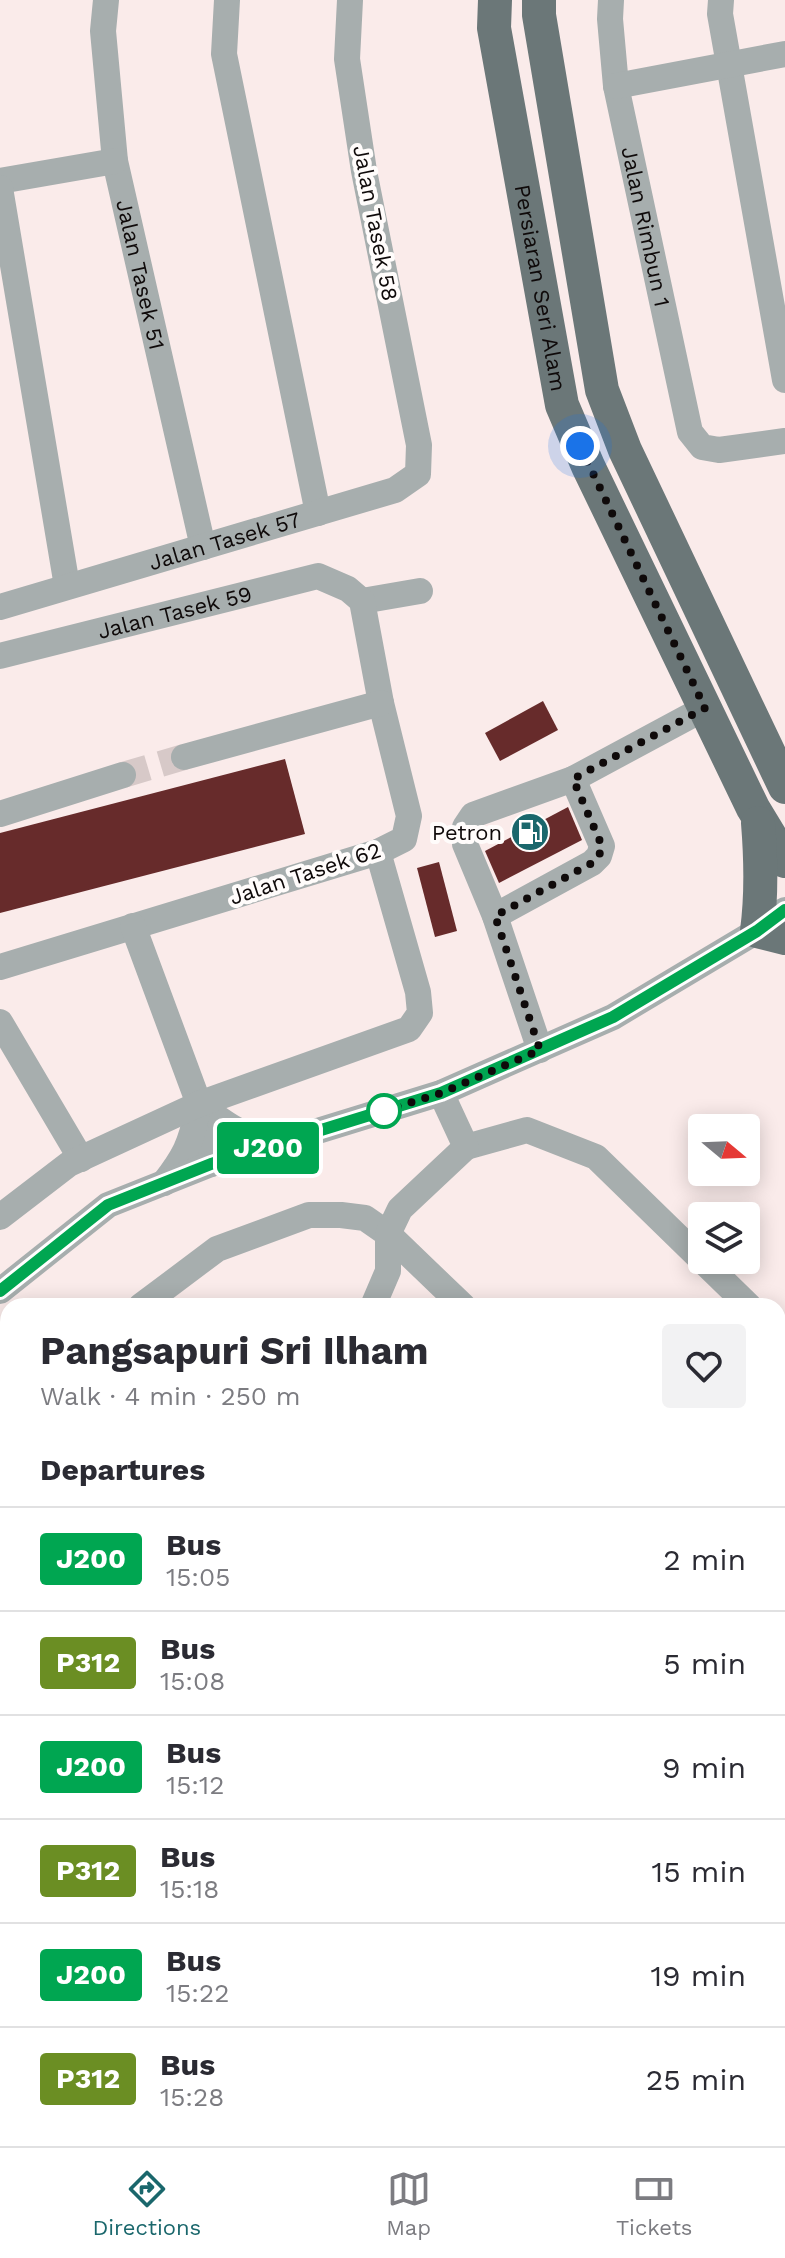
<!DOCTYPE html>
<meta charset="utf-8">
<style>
:root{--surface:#fff;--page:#f2f2f3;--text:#2b2b33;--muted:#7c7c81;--line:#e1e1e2;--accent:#1a676c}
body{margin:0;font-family:"Work Sans",sans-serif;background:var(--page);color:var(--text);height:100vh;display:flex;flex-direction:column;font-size:30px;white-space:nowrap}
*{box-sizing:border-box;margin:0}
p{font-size:26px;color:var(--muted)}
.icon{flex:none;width:44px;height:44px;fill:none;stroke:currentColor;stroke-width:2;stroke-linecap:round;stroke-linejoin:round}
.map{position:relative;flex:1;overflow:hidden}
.panel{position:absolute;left:0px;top:1298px;width:786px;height:848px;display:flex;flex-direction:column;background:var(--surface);border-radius:24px 24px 0 0;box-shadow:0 4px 20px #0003}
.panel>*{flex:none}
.badge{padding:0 16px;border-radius:6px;font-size:28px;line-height:52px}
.needle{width:52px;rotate:109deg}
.controls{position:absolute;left:688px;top:1114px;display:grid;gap:16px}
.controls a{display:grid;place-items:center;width:72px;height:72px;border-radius:8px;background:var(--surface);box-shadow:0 4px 20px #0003;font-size:40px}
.you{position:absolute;width:40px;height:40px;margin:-20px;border:6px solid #fff;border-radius:50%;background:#1a73e8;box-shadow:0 0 0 12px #1a73e833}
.map>.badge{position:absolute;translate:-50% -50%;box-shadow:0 0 0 4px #fff}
h2{padding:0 40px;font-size:30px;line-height:72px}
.round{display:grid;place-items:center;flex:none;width:84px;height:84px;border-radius:8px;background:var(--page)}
.overview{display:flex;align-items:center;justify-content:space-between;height:136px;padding:0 40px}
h1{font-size:38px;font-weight:700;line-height:60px}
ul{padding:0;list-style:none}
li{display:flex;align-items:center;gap:24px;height:104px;padding:0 40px;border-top:2px solid var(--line)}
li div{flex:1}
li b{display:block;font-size:30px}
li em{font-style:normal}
li .badge{min-width:88px;font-weight:700;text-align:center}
.tab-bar{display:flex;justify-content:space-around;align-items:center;height:112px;border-top:2px solid var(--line);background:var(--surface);font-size:22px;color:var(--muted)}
.tab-bar a{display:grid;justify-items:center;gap:4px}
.tab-bar .selected{color:var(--accent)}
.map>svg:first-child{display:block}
</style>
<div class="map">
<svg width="785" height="2146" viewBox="0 0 785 2146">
<rect width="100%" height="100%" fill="#faebea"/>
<g fill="#672b2b">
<polygon points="543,701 558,730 500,761 485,733"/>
<polygon points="285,759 305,834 0,913 0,833"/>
<polygon points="568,807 582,840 499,883 485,851"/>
<polygon points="439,862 457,931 435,937 417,868"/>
</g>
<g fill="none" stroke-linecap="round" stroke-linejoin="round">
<polyline stroke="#d7c9c8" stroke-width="26" stroke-dasharray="26 13" stroke-linecap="butt" points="123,775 184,757"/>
<g stroke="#a7aeae" stroke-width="26">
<path id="s1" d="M106,0L103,31L115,161L203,547"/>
<polyline points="227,0 224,54 318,513"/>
<path id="s2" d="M611,0L610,19L616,86L690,432L702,447L719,450L785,441"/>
<polyline points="721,0 720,14 785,380"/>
<polyline points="616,86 785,54"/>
<polyline points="0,181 115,161"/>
<polyline points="0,188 67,586"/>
<polyline points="362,601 420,591"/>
<path id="s3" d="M0,607L395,490L418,474L419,445L364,171L347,59L350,0"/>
<path id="s4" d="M0,656L318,576L348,589L362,601L381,703L409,816L404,839L378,852L0,967"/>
<polyline points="184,757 381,703"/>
<polyline points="0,814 123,775"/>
<polyline points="495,916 592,863 599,856 602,846 573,779"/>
<polyline points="133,926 199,1104 211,1164"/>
<polyline points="0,1022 81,1159"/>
<polyline points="540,1050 495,916 465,844 465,827 473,815 573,779 705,708"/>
<path d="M199,1104C228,1126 242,1136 278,1145"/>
<polyline points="466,1147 527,1130 596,1157 749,1306"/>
<path d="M164,1183C184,1157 191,1144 197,1112"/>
<polyline points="0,1217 69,1164 199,1104 409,1029 420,1013 418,992 378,852"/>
<polyline points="0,1291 108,1205 211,1164 441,1093 613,1017 757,931 785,910"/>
<polyline points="141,1306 217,1249 309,1215 341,1215 365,1218 388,1234 463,1306"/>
<polyline points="373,1306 388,1271 388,1234 400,1209 466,1147 441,1093"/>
<polyline points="778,1335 785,1341"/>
<polyline points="0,1415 8,1424"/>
<polyline points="778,1690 785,1684"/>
<polyline points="0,2079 8,2073"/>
<polyline points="293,2146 302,2138"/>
</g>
<g stroke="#6b7778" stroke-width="34">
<path id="s5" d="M495,0L494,28L562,405L588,466L753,808L785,861"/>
<polyline points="539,0 539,15 602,390 625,450 785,787"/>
<path d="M758,823C761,860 762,894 757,931L785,938"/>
</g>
</g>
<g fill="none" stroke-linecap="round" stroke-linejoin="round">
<defs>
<polyline id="line" points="0,1291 108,1205 211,1164 441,1093 613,1017 757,931 785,910"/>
</defs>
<use href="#line" stroke="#fff" stroke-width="18"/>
<use href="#line" stroke="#00a651" stroke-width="12"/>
<polyline stroke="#0f0a0a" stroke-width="8" stroke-dasharray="0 14.4" points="384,1111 441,1093 540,1050 495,916 592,863 599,856 602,846 573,779 705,708 580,446"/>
</g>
<defs>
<symbol id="fuel-disc" viewBox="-11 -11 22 22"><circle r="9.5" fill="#1a676c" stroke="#fffcfb"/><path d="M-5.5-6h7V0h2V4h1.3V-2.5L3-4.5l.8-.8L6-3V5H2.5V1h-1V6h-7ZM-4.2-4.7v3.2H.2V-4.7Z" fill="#fff"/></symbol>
</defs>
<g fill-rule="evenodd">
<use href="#fuel-disc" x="508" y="810" width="44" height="44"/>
</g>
<circle fill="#fff" stroke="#00a651" stroke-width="4" cx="384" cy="1111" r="16"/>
<g text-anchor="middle" stroke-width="8" stroke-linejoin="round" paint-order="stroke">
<g font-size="22" fill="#0f0a0a" stroke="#fffcfb">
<text transform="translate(376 223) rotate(79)" y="8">Jalan Tasek 58</text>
<text dy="8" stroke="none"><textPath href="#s2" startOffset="230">Jalan Rimbun 1</textPath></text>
<text dy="8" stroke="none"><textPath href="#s1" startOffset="278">Jalan Tasek 51</textPath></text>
<text dy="8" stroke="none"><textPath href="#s5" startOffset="292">Persiaran Seri Alam</textPath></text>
<text dy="8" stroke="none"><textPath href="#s3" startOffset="234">Jalan Tasek 57</textPath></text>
<text dy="8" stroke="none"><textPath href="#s4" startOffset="180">Jalan Tasek 59</textPath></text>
<text transform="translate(305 873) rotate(-18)" y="8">Jalan Tasek 62</text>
</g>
<g font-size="22" fill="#0f0a0a" stroke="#fffcfb" text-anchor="end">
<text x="502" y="840">Petron</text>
</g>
</g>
</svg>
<div class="controls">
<a><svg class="needle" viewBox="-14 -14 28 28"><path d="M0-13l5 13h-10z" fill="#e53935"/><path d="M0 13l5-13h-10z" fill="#7c7c81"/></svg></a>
<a><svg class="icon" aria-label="layers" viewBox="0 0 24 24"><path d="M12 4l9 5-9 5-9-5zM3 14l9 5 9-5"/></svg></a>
</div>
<div class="you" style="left:580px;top:446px"></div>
<b class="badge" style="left:268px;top:1148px;background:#00a651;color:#fff">J200</b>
<section class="panel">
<div class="overview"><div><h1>Pangsapuri Sri Ilham</h1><p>Walk · 4 min · 250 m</p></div><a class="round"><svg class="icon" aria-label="heart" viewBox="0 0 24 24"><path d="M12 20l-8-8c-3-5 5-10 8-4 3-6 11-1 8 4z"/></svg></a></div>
<h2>Departures</h2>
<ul>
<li><span class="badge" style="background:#00a651;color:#fff">J200</span><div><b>Bus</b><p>15:05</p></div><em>2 min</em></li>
<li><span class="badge" style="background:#6b8e23;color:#fff">P312</span><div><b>Bus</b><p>15:08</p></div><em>5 min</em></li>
<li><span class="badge" style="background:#00a651;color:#fff">J200</span><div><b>Bus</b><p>15:12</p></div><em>9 min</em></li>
<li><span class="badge" style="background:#6b8e23;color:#fff">P312</span><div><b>Bus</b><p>15:18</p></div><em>15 min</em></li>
<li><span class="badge" style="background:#00a651;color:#fff">J200</span><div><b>Bus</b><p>15:22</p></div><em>19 min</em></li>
<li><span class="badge" style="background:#6b8e23;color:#fff">P312</span><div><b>Bus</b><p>15:28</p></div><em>25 min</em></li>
</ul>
</section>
</div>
<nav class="tab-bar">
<a class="selected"><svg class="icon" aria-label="directions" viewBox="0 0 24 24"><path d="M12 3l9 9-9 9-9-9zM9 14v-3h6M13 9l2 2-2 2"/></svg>Directions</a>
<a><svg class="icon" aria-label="map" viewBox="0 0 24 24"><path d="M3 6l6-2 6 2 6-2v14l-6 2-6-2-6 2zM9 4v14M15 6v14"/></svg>Map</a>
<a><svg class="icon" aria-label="tickets" viewBox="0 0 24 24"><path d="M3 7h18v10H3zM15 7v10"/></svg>Tickets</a>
</nav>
